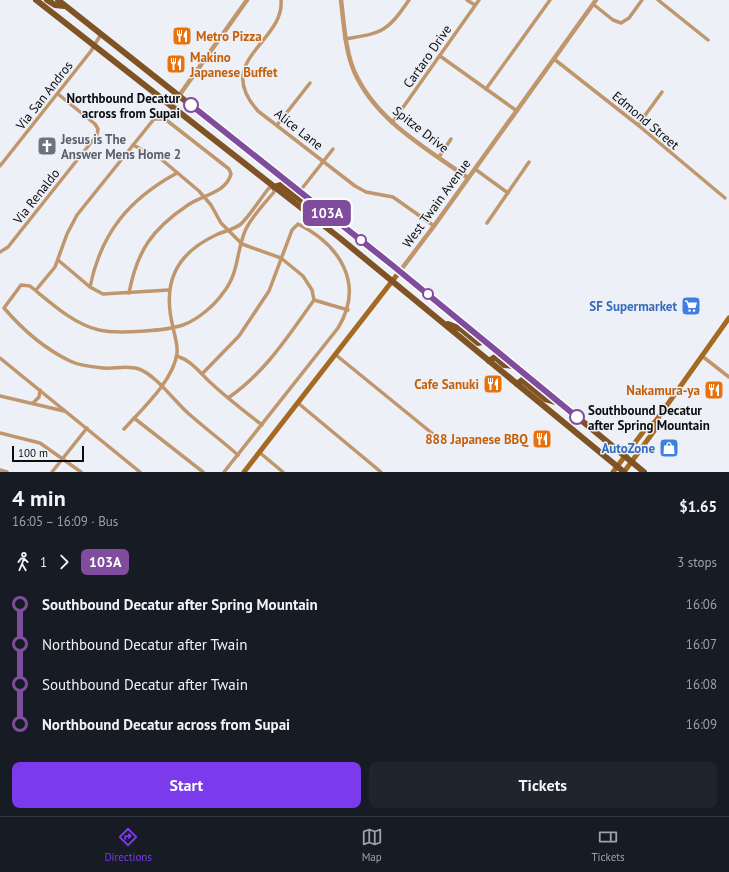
<!DOCTYPE html>
<meta charset="utf-8">
<style>
:root{--surface:#171b24;--page:#20242c;--text:#f1f3f6;--muted:#9ea1a6;--line:#363941;--accent:#7c3aed}
body{margin:0;font-family:"PT Sans",sans-serif;background:var(--page);color:var(--text);height:100vh;display:flex;flex-direction:column;font-size:15px;white-space:nowrap}
*{box-sizing:border-box;margin:0}
p{font-size:13px;color:var(--muted)}
.icon{flex:none;width:22px;height:22px;fill:none;stroke:currentColor;stroke-width:2;stroke-linecap:round;stroke-linejoin:round}
.map{position:relative;height:472px;overflow:hidden}
.side{display:flex;flex-direction:column;background:var(--surface);flex:1}
.side>*{flex:none}
.badge{padding:0 8px;border-radius:6px;font-size:14px;line-height:26px}
.scale{position:absolute;left:12px;bottom:10px;width:72px;box-sizing:border-box;padding-left:4px;border:2px solid #0c0d0f;border-top:0;font-size:11px;line-height:14px;white-space:nowrap;color:#0c0d0f;-webkit-text-stroke:3px #edf0f7;paint-order:stroke}
.map>.badge{position:absolute;translate:-50% -50%;box-shadow:0 0 0 2px #fff}
.legs{display:flex;align-items:center;gap:6px;height:44px;padding:0 12px;font-size:13px}
.legs p{margin-inline-start:auto}
.headline{display:flex;align-items:center;justify-content:space-between;height:68px;padding:0 12px}
h1{font-size:22px;font-weight:700;line-height:30px}
.cta{display:flex;gap:8px;margin-top:auto;padding:8px 12px}
.cta a{flex:1;height:46px;border-radius:8px;background:var(--accent);color:#fff;font-size:16px;font-weight:700;line-height:46px;text-align:center}
.cta a+a{background:var(--page);color:var(--text)}
ul{padding:0 12px;list-style:none}
li{display:flex;align-items:center;gap:14px;height:40px;font-size:15px}
li i{display:grid;place-items:center;width:6px;height:100%;margin:0 5px;background:currentColor}
li i::after{content:'';width:10px;height:10px;margin:-5px;border:3px solid;border-radius:50%;background:var(--surface)}
li p{margin-inline-start:auto}
li:first-child i{background:linear-gradient(#0000 50%,currentColor 0)}
li:last-child i{background:linear-gradient(currentColor 50%,#0000 0)}
.menu{display:flex;justify-content:space-around;align-items:center;height:56px;border-top:1px solid var(--line);background:var(--surface);font-size:11px;color:var(--muted)}
.menu a{display:grid;justify-items:center;gap:2px}
.menu .active{color:var(--accent)}
.map>svg:first-child{display:block}
</style>
<div class="map">
<svg width="729" height="472" viewBox="0 0 729 472">
<rect width="100%" height="100%" fill="#edf0f7"/>
<g fill="none" stroke-linecap="round" stroke-linejoin="round">
<g stroke="#c0966d" stroke-width="3.5">
<path d="M281,0C285,42 212,60 258,111L355,186L366,192L393,197L434,226"/>
<polyline points="467,0 475,5"/>
<polyline points="658,0 708,40"/>
<polyline points="593,4 613,20 621,23 629,18 642,0"/>
<path d="M345,39C383,33 387,32 409,0"/>
<polyline points="440,56 517,111"/>
<polyline points="554,59 638,125 725,198"/>
<polyline points="486,89 550,0"/>
<polyline points="392,123 479,0"/>
<polyline points="277,125 310,83"/>
<polyline points="638,125 662,92"/>
<path d="M133,145L161,159L199,191L211,205L221,223L242,244L281,258L303,276L312,290L314,300C289,335 264,374 228,398"/>
<polyline points="439,157 451,139"/>
<polyline points="0,166 91,51 101,34"/>
<polyline points="475,169 508,193"/>
<polyline points="300,191 333,149"/>
<polyline points="487,223 529,162"/>
<polyline points="0,252 8,247 97,135 98,129 95,124 58,94"/>
<polyline points="58,260 90,287 103,294 169,290"/>
<path d="M90,287C101,233 129,199 177,173"/>
<path d="M36,290L55,267L67,234L77,215L154,119H165L229,169L231,174C226,193 202,195 188,205C152,229 137,251 129,293"/>
<polyline points="314,300 348,310"/>
<polyline points="336,355 433,434"/>
<path d="M177,356C192,361 199,372 211,383C227,398 244,411 262,425"/>
<polyline points="702,356 729,377"/>
<polyline points="0,358 140,472"/>
<path d="M202,374L239,336L269,291L292,230L298,224C340,245 365,284 338,328L224,472"/>
<polyline points="0,396 64,411"/>
<polyline points="33,403 39,397 40,390"/>
<polyline points="298,403 381,472"/>
<polyline points="134,418 203,472"/>
<path d="M124,429C142,409 174,380 177,353C178,346 175,336 173,328V327C162,284 175,254 216,235C224,231 233,230 241,224C251,214 260,199 269,188L274,187V192C264,204 251,217 245,231C236,253 239,273 223,293C214,306 197,320 183,325C166,331 117,334 99,330C73,324 50,302 30,286L21,285L4,308C22,329 45,349 70,361C78,365 93,367 103,368C115,369 127,365 139,369C157,376 174,401 189,414C205,428 222,441 238,455"/>
<polyline points="0,433 40,443 81,472"/>
<polyline points="259,452 283,472"/>
<polyline points="0,470 7,472"/>
<polyline points="52,472 87,428"/>
</g>
<g stroke="#c0966d" stroke-width="4.5">
<path d="M341,0C344,24 345,49 354,71C376,121 426,148 468,178"/>
<polyline points="171,107 247,0"/>
<polyline points="400,271 434,226 596,0"/>
</g>
<g stroke="#a66921" stroke-width="5">
<polyline points="244,472 400,271"/>
<polyline points="613,472 646,428 655,422 729,318"/>
<polyline points="624,472 654,431 655,422"/>
</g>
<g stroke="#7f5323" stroke-width="6">
<polyline points="36,0 341,239 624,472"/>
<polyline points="47,0 55,5 64,6"/>
<polyline points="58,0 400,271 644,472"/>
<polyline points="274,187 281,185 305,203 316,204"/>
<polyline points="448,324 461,329 478,343 485,341"/>
<polyline points="489,361 495,357 504,365 515,366"/>
<polyline points="517,384 522,380 545,399 556,402"/>
</g>
</g>
<g fill="none" stroke-linecap="round" stroke-linejoin="round">
<defs>
<polyline id="line-1" points="191,105 392,265 577,417"/>
</defs>
<use href="#line-1" stroke="#fff" stroke-width="9"/>
<use href="#line-1" stroke="#804c9e" stroke-width="6"/>
</g>
<defs>
<symbol id="restaurant-square" viewBox="-11 -11 22 22"><rect x="-9" y="-9" width="18" height="18" rx="4" fill="#e8710a" stroke="#edf0f7"/><path d="M-5-6h1v4h1v-4h1v4h1v-4h1v5L-1.5 .5V6h-2V.5L-5-1ZM5-6V6H3V1.5H1.5Q1.5-4 5-6Z" fill="#fff"/></symbol>
<symbol id="church-square" viewBox="-11 -11 22 22"><rect x="-9" y="-9" width="18" height="18" rx="4" fill="#6b7280" stroke="#edf0f7"/><path d="M-1.2-6h2.4v3.5h3.3v2.4h-3.3V6h-2.4V-.1h-3.3v-2.4h3.3Z" fill="#fff"/></symbol>
<symbol id="supermarket-square" viewBox="-11 -11 22 22"><rect x="-9" y="-9" width="18" height="18" rx="4" fill="#3f7fe0" stroke="#edf0f7"/><path d="M-6-5.5h2.5l.6 2H6L4.5 2H-2.5L-4.4-4H-6ZM-1.5 3.2a1.3 1.3 0 1 0 .1 0ZM3 3.2a1.3 1.3 0 1 0 .1 0Z" fill="#fff"/></symbol>
<symbol id="shop-square" viewBox="-11 -11 22 22"><rect x="-9" y="-9" width="18" height="18" rx="4" fill="#3f7fe0" stroke="#edf0f7"/><path d="M-5-2.5h2.3a2.7 3.5 0 0 1 5.4 0H5L5.5 6h-11ZM-1.5-2.5h3a1.5 2.3 0 0 0-3 0Z" fill="#fff"/></symbol>
</defs>
<g fill-rule="evenodd">
<use href="#restaurant-square" x="171" y="25" width="22" height="22"/>
<use href="#restaurant-square" x="165" y="53" width="22" height="22"/>
<use href="#church-square" x="36" y="135" width="22" height="22"/>
<use href="#supermarket-square" x="680" y="295" width="22" height="22"/>
<use href="#restaurant-square" x="482" y="373" width="22" height="22"/>
<use href="#restaurant-square" x="703" y="379" width="22" height="22"/>
<use href="#restaurant-square" x="531" y="428" width="22" height="22"/>
<use href="#shop-square" x="658" y="437" width="22" height="22"/>
</g>
<g fill="#fff" stroke="#804c9e" stroke-width="2">
<circle cx="191" cy="105" r="7"/>
<circle cx="361" cy="240" r="5"/>
<circle cx="428" cy="294" r="5"/>
<circle cx="577" cy="417" r="7"/>
</g>
<g text-anchor="middle" stroke-width="3" stroke-linejoin="round" paint-order="stroke">
<g font-size="13" font-weight="bold" fill="#c56008" stroke="#edf0f7" text-anchor="end">
<text x="196" y="41" text-anchor="start">Metro Pizza</text>
<text x="190" y="62" text-anchor="start">Makino<tspan x="190" dy="15">Japanese Buffet</tspan></text>
<text x="479" y="389">Cafe Sanuki</text>
<text x="700" y="395">Nakamura-ya</text>
<text x="528" y="444">888 Japanese BBQ</text>
</g>
<g font-size="13" fill="#0c0d0f" stroke="#edf0f7">
<text transform="translate(427 56) rotate(-55)" y="5">Cartaro Drive</text>
<text transform="translate(44 95) rotate(-52)" y="5">Via San Andros</text>
<text transform="translate(646 120) rotate(40)" y="5">Edmond Street</text>
<text transform="translate(299 129) rotate(38)" y="5">Alice Lane</text>
<text transform="translate(421 129) rotate(38)" y="5">Spitze Drive</text>
<text transform="translate(36 196) rotate(-52)" y="5">Via Renaldo</text>
<text transform="translate(436 203) rotate(-54)" y="5">West Twain Avenue</text>
</g>
<g font-size="13" font-weight="bold" fill="#0c0d0f" stroke="#edf0f7" text-anchor="end">
<text x="180" y="103">Northbound Decatur<tspan x="180" dy="15">across from Supai</tspan></text>
<text x="588" y="415" text-anchor="start">Southbound Decatur<tspan x="588" dy="15">after Spring Mountain</tspan></text>
</g>
<g font-size="13" font-weight="bold" fill="#5b616d" stroke="#edf0f7" text-anchor="start">
<text x="61" y="144">Jesus is The<tspan x="61" dy="15">Answer Mens Home 2</tspan></text>
</g>
<g font-size="13" font-weight="bold" fill="#366cbe" stroke="#edf0f7" text-anchor="end">
<text x="677" y="311">SF Supermarket</text>
<text x="655" y="453">AutoZone</text>
</g>
</g>
</svg>
<div class="scale">100 m</div>
<b class="badge" style="left:327px;top:213px;background:#804c9e;color:#fff">103A</b>
</div>
<section class="side">
<div class="headline"><div><h1>4 min</h1><p>16:05 – 16:09 · Bus</p></div><b>$1.65</b></div>
<div class="legs"><svg class="icon" aria-label="walk" viewBox="0 0 24 24"><circle cx="13" cy="4" r="2"/><path d="M13 8l-2 6 4 7M11 14l-3 7M7 12l3-4h3l4 4"/></svg>1<svg class="icon" aria-label="forward" viewBox="0 0 24 24"><path d="M9 5l7 7-7 7"/></svg><b class="badge" style="background:#804c9e;color:#fff">103A</b><p>3 stops</p></div>
<ul>
<li><i style="color:#804c9e"></i><b>Southbound Decatur after Spring Mountain</b><p>16:06</p></li>
<li><i style="color:#804c9e"></i><span>Northbound Decatur after Twain</span><p>16:07</p></li>
<li><i style="color:#804c9e"></i><span>Southbound Decatur after Twain</span><p>16:08</p></li>
<li><i style="color:#804c9e"></i><b>Northbound Decatur across from Supai</b><p>16:09</p></li>
</ul>
<div class="cta"><a>Start</a><a>Tickets</a></div>
</section>
<nav class="menu">
<a class="active"><svg class="icon" aria-label="directions" viewBox="0 0 24 24"><path d="M12 3l9 9-9 9-9-9zM9 14v-3h6M13 9l2 2-2 2"/></svg>Directions</a>
<a><svg class="icon" aria-label="map" viewBox="0 0 24 24"><path d="M3 6l6-2 6 2 6-2v14l-6 2-6-2-6 2zM9 4v14M15 6v14"/></svg>Map</a>
<a><svg class="icon" aria-label="tickets" viewBox="0 0 24 24"><path d="M3 7h18v10H3zM15 7v10"/></svg>Tickets</a>
</nav>
